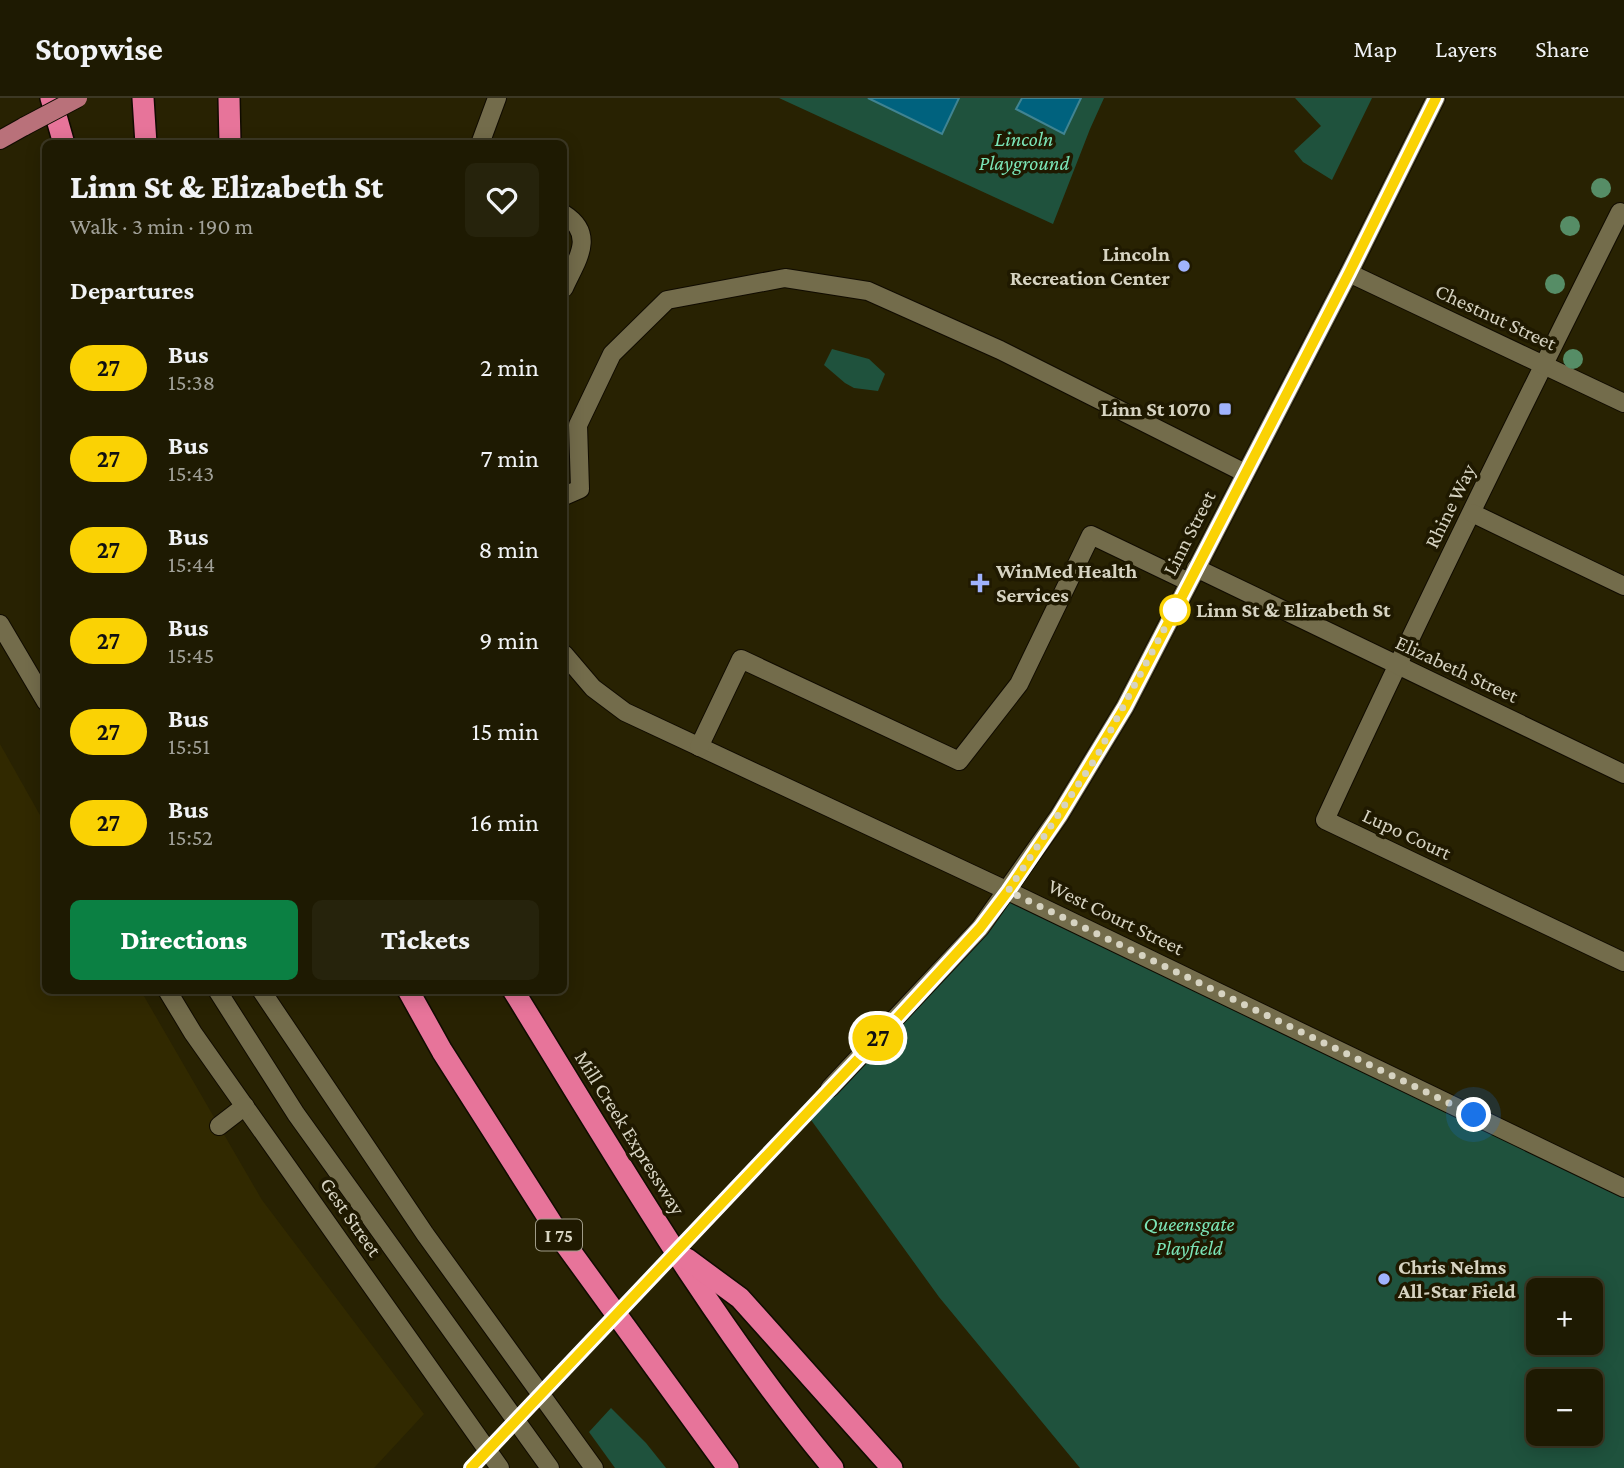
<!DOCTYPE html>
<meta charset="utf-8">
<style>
:root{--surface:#1e1a02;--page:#26230c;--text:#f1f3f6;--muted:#a1a199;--line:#3c3824;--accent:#0b8043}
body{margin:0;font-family:"Crimson Pro",serif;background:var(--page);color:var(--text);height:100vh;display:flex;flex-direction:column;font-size:26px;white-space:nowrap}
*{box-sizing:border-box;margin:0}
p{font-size:23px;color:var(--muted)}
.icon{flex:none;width:38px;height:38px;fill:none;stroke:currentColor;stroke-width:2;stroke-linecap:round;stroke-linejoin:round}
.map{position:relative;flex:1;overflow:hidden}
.details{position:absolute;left:42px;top:42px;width:525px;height:854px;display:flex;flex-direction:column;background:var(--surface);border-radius:10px;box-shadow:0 4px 18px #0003,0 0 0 2px var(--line)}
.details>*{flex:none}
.badge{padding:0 14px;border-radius:23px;font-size:24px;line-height:46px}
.buttons{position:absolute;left:1526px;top:1180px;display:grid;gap:14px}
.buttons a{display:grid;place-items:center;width:77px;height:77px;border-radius:10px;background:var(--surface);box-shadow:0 4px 18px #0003,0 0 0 2px var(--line);font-size:35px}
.you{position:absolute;width:35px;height:35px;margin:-18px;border:5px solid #fff;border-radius:50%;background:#1a73e8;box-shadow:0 0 0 10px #1a73e833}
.map>.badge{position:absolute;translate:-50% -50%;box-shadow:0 0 0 4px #fff}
h2{padding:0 28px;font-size:26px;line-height:63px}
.round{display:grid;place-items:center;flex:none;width:74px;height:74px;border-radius:10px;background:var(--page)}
.head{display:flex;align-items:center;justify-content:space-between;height:119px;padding:0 28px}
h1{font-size:33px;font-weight:800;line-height:52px}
.button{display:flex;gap:14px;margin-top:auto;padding:14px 28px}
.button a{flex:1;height:80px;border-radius:10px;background:var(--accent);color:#fff;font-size:28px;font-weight:800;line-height:80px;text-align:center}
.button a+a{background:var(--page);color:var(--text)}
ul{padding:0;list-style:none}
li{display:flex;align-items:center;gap:21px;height:91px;padding:0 28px}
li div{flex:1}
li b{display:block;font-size:26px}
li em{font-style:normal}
li .badge{min-width:77px;font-weight:700;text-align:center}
header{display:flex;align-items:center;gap:42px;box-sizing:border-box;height:98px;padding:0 35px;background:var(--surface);border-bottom:2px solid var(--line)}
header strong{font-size:33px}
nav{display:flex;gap:38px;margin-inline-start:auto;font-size:24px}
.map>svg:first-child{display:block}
</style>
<header>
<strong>Stopwise</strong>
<nav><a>Map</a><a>Layers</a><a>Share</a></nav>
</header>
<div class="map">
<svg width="1624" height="1370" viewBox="0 0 1624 1370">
<rect width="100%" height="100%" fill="#282202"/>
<polygon fill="#312900" points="0,646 45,726 46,892 141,893 262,1102 424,1316 374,1370 0,1370"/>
<g fill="#1f523d" fill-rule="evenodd">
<polygon points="779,0 1104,0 1090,31 1053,126"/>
<polygon points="1295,0 1372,0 1332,82 1303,64 1294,53 1321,28"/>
<polygon points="832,251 869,261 885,276 878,293 854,290 845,285 824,267"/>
<path d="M1008,793L1624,1090V1370H1080L939,1199L806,1015L883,935ZM1538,1192H1591V1244H1538ZM1538,1283H1591V1335H1538Z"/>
<polygon points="611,1310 646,1345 666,1370 615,1370 589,1334"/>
</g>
<g fill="#00627e" stroke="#408492" stroke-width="2">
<polygon points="868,0 959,0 942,36"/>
<polygon points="1022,0 1081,0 1064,36 1016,11"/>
</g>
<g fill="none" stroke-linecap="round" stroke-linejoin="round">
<defs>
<g id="minor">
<polyline points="480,46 497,0"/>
<path d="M564,116C597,137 576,163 564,190"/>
<path d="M1624,116L1620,114C1519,315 1419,518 1325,722L1624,864"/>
<polyline points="1349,175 1624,305"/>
<polyline points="564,398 580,391 578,327 612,256 667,202 785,180 868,193 1000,252 1245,375"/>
<polyline points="1472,415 1624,488"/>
<polyline points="1196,470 1624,676"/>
<polyline points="0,526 46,604"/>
<polyline points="564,556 593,590 625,614 1008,793 1624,1090"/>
<polyline points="699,649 741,561 959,663 1019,586 1091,437 1189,484"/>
<polyline points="167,892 193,935 500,1370"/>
<polyline points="217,892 296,1016 550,1370"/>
<polyline points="261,892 425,1136 594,1370"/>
<polyline points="830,990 980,830 1059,718 1125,609 1349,175 1436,0"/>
<polyline points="219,1028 245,1008"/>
</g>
<polyline id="major" points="0,42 25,28"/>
<g id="highway">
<polyline points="51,0 64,46"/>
<polyline points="143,0 146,46"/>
<polyline points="229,0 230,46"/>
<polyline points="408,892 442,953 563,1143 728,1370"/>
<path d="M513,892C614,1055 710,1223 833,1370"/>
<polyline points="687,1161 740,1200 892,1370"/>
</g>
</defs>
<use href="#minor" stroke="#100b00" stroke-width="20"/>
<use href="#major" stroke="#100b00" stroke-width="20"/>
<use href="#highway" stroke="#100b00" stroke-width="24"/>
<use href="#minor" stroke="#736c4b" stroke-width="18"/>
<use href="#major" stroke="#b9717a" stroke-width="18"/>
<use href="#highway" stroke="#e7749a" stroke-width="21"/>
<defs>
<polyline id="major-bridge" points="25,28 78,0"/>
</defs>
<use href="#major-bridge" stroke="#100b00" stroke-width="20" stroke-linecap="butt"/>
<use href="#major-bridge" stroke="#b9717a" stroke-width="18"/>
</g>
<g fill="#568d66">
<circle cx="1601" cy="90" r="10"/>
<circle cx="1570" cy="128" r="10"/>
<circle cx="1555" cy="186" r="10"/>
<circle cx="1573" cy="261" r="10"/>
</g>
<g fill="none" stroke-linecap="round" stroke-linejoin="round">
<defs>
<polyline id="line" points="471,1370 899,918 980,830 1008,793 1059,718 1125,609 1349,175 1436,0"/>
</defs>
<use href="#line" stroke="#fff" stroke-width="16"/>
<use href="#line" stroke="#fad204" stroke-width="10"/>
<polyline stroke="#d6d3c1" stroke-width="7" stroke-dasharray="0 12.6" points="1175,512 1178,505 1097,658 1008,793 1474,1017"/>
</g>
<g fill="#a0b3fd" stroke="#1f1900" stroke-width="2.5">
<circle cx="1184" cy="168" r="7"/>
<rect x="1218" y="304" width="14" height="14" rx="3.5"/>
<path d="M976.5 474.5h7v7h7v7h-7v7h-7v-7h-7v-7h7z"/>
<circle cx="1384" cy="1181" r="7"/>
</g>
<circle fill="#fff" stroke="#fad204" stroke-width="3.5" cx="1175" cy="512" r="14"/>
<g text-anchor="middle" stroke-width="7" stroke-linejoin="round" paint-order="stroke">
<rect fill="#1f1900" stroke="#9f9b87" stroke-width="2" x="536" y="1121.5" width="46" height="31" rx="5"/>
<g font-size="19" font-weight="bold" fill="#d6d3c1">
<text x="559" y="1144">I 75</text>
</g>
<g font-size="21" font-style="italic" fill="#7be5b7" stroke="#1f1900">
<text x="1024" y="48">Lincoln<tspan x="1024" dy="24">Playground</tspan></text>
<text x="1189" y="1133">Queensgate<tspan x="1189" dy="24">Playfield</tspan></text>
</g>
<g font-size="21" font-weight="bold" fill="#d6d3c1" stroke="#1f1900" text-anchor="end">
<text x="1170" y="163">Lincoln<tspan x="1170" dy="24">Recreation Center</tspan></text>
<text x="1211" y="318">Linn St 1070</text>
<text x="996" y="480" text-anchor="start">WinMed Health<tspan x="996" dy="24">Services</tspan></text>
<text x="1398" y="1176" text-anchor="start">Chris Nelms<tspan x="1398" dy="24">All-Star Field</tspan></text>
</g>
<g font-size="21" fill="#d6d3c1" stroke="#1f1900">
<text transform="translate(1496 219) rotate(25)" y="7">Chestnut Street</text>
<text transform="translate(1450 408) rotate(-64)" y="7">Rhine Way</text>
<text transform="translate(1189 435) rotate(-63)" y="7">Linn Street</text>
<text transform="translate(1457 571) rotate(25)" y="7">Elizabeth Street</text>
<text transform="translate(1407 736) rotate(25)" y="7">Lupo Court</text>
<text transform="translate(1116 819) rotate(26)" y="7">West Court Street</text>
<text transform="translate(630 1035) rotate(58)" y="7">Mill Creek Expressway</text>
<text transform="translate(351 1119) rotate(55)" y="7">Gest Street</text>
</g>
<g font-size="21" font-weight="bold" fill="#d6d3c1" stroke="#1f1900" text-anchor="start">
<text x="1196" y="519">Linn St &amp; Elizabeth St</text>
</g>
</g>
</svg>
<div class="buttons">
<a>+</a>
<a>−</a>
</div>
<div class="you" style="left:1474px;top:1017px"></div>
<b class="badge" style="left:878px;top:940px;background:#fad204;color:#111">27</b>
<section class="details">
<div class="head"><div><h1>Linn St &amp; Elizabeth St</h1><p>Walk · 3 min · 190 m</p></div><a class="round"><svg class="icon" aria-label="heart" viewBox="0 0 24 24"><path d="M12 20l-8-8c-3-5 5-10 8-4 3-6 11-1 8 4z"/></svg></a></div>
<h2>Departures</h2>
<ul>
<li><span class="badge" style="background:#fad204;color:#111">27</span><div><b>Bus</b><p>15:38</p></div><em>2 min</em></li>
<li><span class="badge" style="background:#fad204;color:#111">27</span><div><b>Bus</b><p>15:43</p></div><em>7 min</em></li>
<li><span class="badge" style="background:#fad204;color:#111">27</span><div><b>Bus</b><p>15:44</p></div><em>8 min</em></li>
<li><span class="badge" style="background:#fad204;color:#111">27</span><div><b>Bus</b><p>15:45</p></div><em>9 min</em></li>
<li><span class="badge" style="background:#fad204;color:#111">27</span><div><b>Bus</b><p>15:51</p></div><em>15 min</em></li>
<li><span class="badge" style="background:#fad204;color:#111">27</span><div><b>Bus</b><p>15:52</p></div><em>16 min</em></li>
</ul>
<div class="button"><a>Directions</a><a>Tickets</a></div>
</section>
</div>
